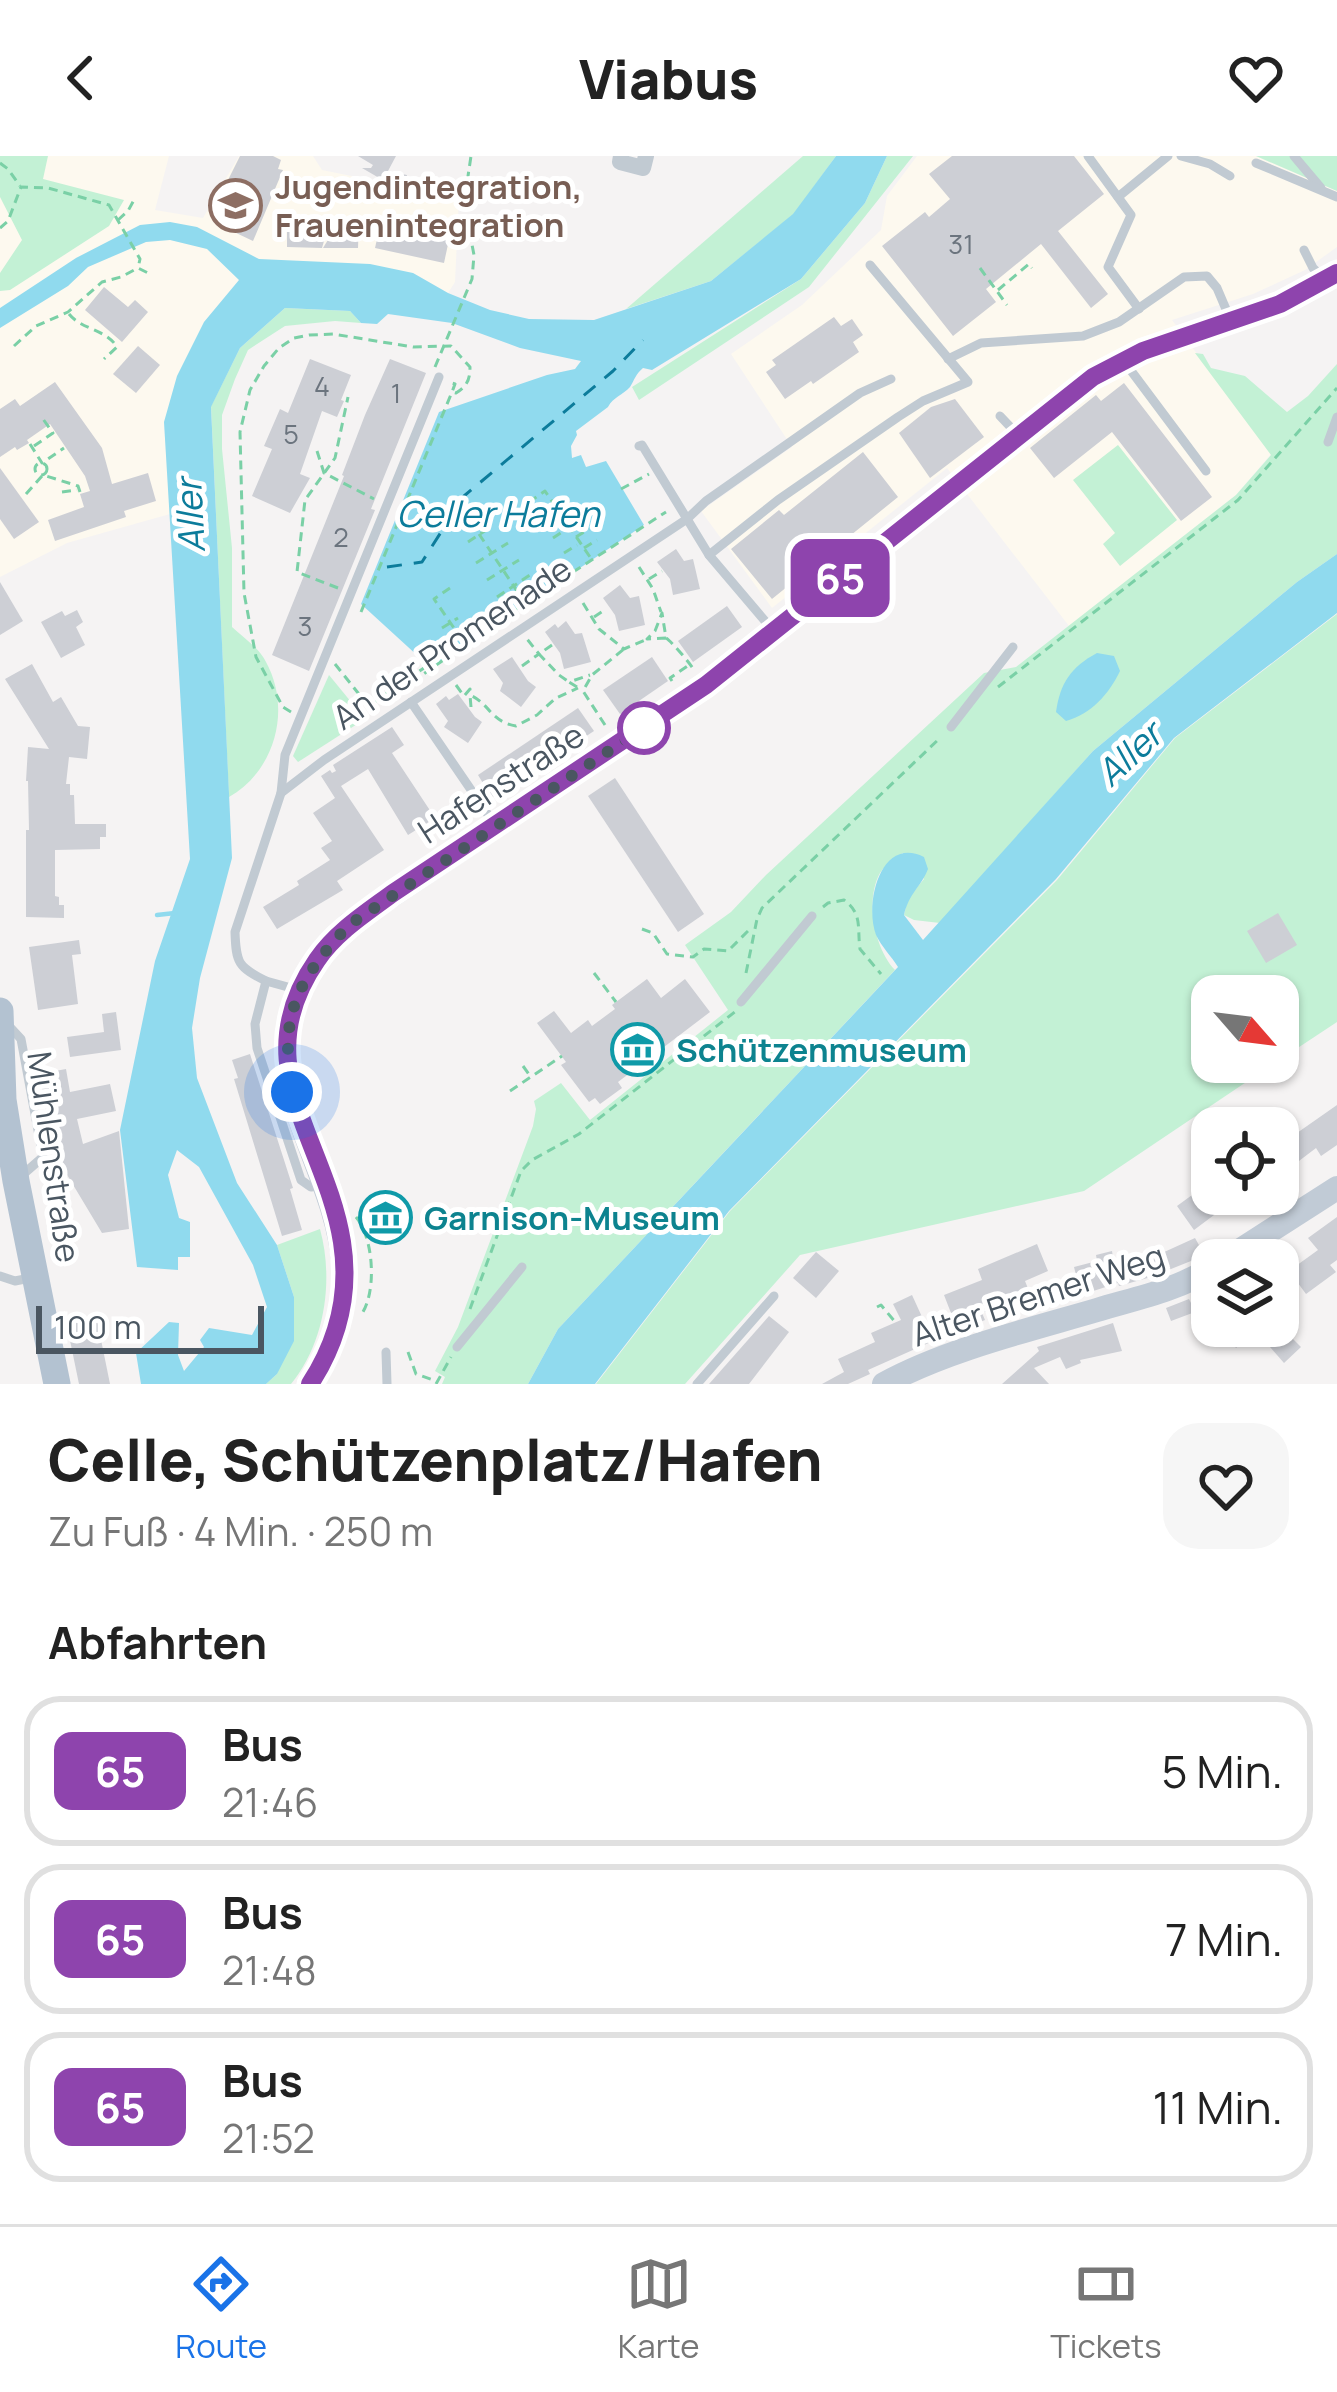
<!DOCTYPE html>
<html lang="de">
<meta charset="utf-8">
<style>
:root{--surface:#fff;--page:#f6f6f6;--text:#222;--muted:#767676;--line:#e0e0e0;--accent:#1a73e8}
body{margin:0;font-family:Manrope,sans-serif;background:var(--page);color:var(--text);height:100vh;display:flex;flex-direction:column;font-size:45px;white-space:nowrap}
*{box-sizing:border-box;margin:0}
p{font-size:39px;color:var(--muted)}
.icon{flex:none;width:66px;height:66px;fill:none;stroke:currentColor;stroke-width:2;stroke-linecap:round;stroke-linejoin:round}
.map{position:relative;height:1228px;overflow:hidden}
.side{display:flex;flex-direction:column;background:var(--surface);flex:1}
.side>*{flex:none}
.badge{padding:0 24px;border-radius:18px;font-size:42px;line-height:78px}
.needle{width:78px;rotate:118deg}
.buttons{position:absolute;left:1191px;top:819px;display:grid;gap:24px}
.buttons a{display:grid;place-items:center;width:108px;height:108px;border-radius:24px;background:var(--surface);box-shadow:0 3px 9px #0004;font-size:60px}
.scale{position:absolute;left:36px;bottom:30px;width:228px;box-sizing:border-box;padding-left:12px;border:6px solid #4a5661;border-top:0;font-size:33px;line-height:42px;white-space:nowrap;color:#4a5661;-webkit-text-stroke:9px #fff;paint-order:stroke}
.you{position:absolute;width:60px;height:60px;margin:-30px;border:9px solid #fff;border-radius:50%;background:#1a73e8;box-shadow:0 0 0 18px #1a73e833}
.map>.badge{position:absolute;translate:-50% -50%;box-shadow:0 0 0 6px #fff}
h2{padding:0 48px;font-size:45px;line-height:108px}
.round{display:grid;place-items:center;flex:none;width:126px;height:126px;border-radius:36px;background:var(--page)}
.headline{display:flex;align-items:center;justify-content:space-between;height:204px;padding:0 48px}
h1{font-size:57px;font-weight:800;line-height:90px}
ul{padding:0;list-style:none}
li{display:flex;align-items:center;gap:36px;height:150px;margin:0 24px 18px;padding:0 24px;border:6px solid var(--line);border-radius:36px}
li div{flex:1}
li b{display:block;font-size:45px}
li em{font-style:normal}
li .badge{min-width:132px;font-weight:700;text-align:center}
header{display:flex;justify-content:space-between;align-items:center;height:156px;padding:0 48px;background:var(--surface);font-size:54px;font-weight:800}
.tabs{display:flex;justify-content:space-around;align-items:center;height:168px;border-top:3px solid var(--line);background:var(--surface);font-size:33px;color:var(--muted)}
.tabs a{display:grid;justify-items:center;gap:6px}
.tabs .selected{color:var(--accent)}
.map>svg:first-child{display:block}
</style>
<header><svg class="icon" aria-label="back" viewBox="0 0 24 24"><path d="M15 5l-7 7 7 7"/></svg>Viabus<svg class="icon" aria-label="heart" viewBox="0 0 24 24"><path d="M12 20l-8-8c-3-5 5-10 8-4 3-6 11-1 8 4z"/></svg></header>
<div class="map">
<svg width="1337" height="1228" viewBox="0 0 1337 1228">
<rect width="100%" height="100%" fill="#f5f3f3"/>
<g fill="#fdf9ef">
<polygon points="0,0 169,0 155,54 203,62 239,0 313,0 322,14 459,42 455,126 448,137 413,117 248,113 204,166 164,266 170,358 67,387 0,421"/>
<polygon points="917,0 1256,0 1337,35 1337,91 1305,114 1253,138 1172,164 1271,298 1236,339 1069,470 947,312 772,452 701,355 792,291 731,198 802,149 881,74 887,40"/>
</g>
<g fill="#c3f1d5">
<polygon points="0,0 48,0 43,23 124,44 109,70 10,134 0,135 0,117 22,84 0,41"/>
<polygon points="803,0 836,0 794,58 711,125 626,153"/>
<polygon points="887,0 913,0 809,131 639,244 632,231 801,123 865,47"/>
<polygon points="1256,0 1337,0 1337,35"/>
<path d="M285,152L350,155L361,167L335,165L285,170L248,194L235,223L222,259V293L232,392V471C243,481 260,493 266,506C292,553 275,615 229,641L211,250L240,192Z"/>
<path d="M1195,197L1203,198L1211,212L1245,220L1287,256L1308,240L1337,208V398L1297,426L1093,595L940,767L914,764L904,759L908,742L924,723L903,697C895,702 885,709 880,717C865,744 874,792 895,814L558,1173L528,1228H442L445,1221L435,1215L458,1171L533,970L536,953L534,945L561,927L590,964L728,854L685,789L731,756L766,719L984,517L1016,511L1236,339L1271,299Z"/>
<polygon points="1118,289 1177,364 1120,410 1103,388 1115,377 1073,324"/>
<polygon points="1337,458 1337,866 1278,905 1278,840 1212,840 1212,906 1276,906 1084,1035 800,1099 685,1228 596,1228 730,1055 1057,724 1175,582"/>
<polygon points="329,519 365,563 298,606 293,600"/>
<path d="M320,1073C334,1124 325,1187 291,1228H266L277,1218L294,1141L277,1089Z"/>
</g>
<g fill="#90daee">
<path d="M836,0H887L865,47L801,123L652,214L643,212C635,219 635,223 630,231C623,239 613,241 608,251L576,275L577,279L571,290L572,302L581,299L586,311L606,305L644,369L431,512L361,448L439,256L547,219L575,213L581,205L520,192L452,167L388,158L377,168L361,167L350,155L285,152L240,192L211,251L232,702L200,822L192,872L197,922L237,1027L277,1089L294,1141V1185L277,1218L266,1228H141L136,1197L169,1166L179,1167L178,1199L184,1215L204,1191L200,1184L209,1172L252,1179L267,1151L253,1109L199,1011L177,994L168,1019L179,1062L190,1066V1101H178V1114L137,1111L120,974L155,805L190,703L164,266L177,220L204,166L239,124L207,93L170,84L146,86L88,111L68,130L0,172V152L76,102L140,69L170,66L197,71L259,103L370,108L413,117L448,137L490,154L529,163L594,164L711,125L793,58Z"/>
<path d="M1337,398V457L1174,582L1056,723L729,1055L595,1228H528L558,1173L898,811C892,801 881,790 876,779C864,747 881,679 924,701L928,713C921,731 909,737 904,759L923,784L1093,595L1297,426Z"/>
<path d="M1097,497L1114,500L1120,515C1109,538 1091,558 1066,565L1056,556C1060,527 1071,511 1097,497Z"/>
</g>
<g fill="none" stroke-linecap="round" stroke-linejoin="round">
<polyline stroke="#90daee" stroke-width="4.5" points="157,759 175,757"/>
<polyline stroke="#0c7c9b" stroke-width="3" stroke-dasharray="15 12" stroke-linecap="butt" points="387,411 422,406 464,340 613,215 643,184"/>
</g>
<g fill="#cdcfd5">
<polygon points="240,0 273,0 281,4 278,13 283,14 253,85 213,66 222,46 218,44"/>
<polygon points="358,0 396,0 388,15 407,19 405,32 393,30 362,12 371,12 373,9"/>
<polygon points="952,0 1074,0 1104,38 1058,75 1108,138 1091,152 1041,88 986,133 996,146 953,180 882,90 925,56 929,61 950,43 929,18"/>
<polygon points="287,60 331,61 322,92 287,91"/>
<polygon points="342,61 359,61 358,92 323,92"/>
<polygon points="382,61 450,79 444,107 375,92"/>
<polygon points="104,131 128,151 135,144 148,156 122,186 85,154"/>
<polygon points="834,161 841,170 852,163 863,179 853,186 859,196 813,228 811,225 785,243 766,216 776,209 772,204"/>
<polygon points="138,190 160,209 136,237 113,218"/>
<polygon points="310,203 351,219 341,244 344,245 337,261 322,255 300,318 310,322 290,357 252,340 272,293 264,290 280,253 288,257"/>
<polygon points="390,203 426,217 371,353 375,354 309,515 272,499 344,320 342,319 365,259"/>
<polygon points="55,226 102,292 112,328 148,317 156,345 124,355 126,361 55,385 48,364 84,351 80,338 90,335 85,320 50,268 27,284 29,287 17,294 15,291 0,301 0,253 15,243 20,250"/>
<polygon points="1124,227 1212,341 1181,365 1112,276 1054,322 1030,292 1096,239 1101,245"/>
<polygon points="955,243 984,281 930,322 899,277 931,251"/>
<polygon points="863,296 898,341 772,443 731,393 779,354 784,359"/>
<polygon points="0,312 39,366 14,383 0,363"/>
<polygon points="676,393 684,405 693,403 700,433 673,439 670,423 657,406"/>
<polygon points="0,426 23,465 0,479"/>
<polygon points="620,429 630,442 639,440 645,469 619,475 615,459 603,442"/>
<polygon points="727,450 742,471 693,506 678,485"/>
<polygon points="77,454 83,466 76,471 85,489 61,502 41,466 62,455 65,460"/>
<polygon points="566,465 575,478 582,477 591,506 564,513 560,497 545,476 555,468 558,472"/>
<polygon points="512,501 528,525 536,531 521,551 500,535 503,527 493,513"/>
<polygon points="652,501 668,525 620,558 603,534"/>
<polygon points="32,508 53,546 61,541 78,570 90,571 87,603 69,601 66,628 70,628 70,639 74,639 75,668 106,668 106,681 100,681 100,693 55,694 55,740 59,741 59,749 64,749 64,762 26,761 26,674 29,674 28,625 26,625 28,591 49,593 5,523"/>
<polygon points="458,538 475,561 482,566 468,587 444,571 448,565 436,548 446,540 449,544"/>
<polygon points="578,552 594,575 492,642 478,619"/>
<polygon points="392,571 404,589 392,597 435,662 408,679 368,613 341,630 384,694 337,725 343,734 277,773 263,751 299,729 297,725 330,704 321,692 332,685 313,657 335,642 321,620 330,614 332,617 336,615 333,609"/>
<polygon points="615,622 704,758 678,776 588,640"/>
<polygon points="1278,757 1297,789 1266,807 1247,775"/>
<polygon points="79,784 81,798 72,799 78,848 38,854 29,791"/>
<polygon points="647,823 661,842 685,823 710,856 618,926 622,932 600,948 595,942 589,946 561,909 566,906 537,867 554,855 571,877 588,864 592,870 615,853 612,849"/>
<polygon points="116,856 121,894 70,901 67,881 104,876 102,858"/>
<polygon points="250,898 293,1032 290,1033 302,1074 282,1080 234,923 238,922 232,904"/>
<polygon points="66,913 70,936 110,928 116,955 77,963 83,988 119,975 129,1073 102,1077 54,997 39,918"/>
<polygon points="1337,949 1337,989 1321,1000 1316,992 1278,1021 1278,972 1287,984"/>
<polygon points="1203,1031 1209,1038 1242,1038 1194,1074 1177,1050"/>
<polygon points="381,1040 388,1049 393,1046 402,1059 395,1064 398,1069 384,1079 365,1051"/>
<polygon points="1337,1061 1337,1104 1330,1109 1336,1116 1306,1138 1289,1115 1318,1094 1308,1082"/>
<polygon points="1195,1082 1204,1098 1191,1105 1151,1121 1119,1130 1118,1127 1081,1139 1074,1111 1097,1105 1096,1099 1112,1095 1115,1114 1127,1109 1129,1112"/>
<polygon points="1037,1088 1048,1115 1025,1125 1031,1140 982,1157 985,1164 958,1175 944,1139 982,1124 978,1113"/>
<polygon points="816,1096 839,1115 816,1142 793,1122"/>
<polygon points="1212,1131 1212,1163 1203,1153 1171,1165 1166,1152 1189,1143 1191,1147"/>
<polygon points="912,1139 933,1185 868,1214 870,1218 848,1228 822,1228 844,1216 838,1203 875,1186 871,1177 901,1164 893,1148"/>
<polygon points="96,1159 110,1228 79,1228 66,1165"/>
<polygon points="769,1160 789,1176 749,1228 709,1228"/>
<polygon points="1113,1167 1122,1195 1080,1204 1081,1207 1066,1213 1060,1201 1034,1212 1049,1228 1002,1228 1039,1195 1037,1191"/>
<polygon points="1218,1170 1275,1170 1288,1184 1291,1181 1301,1191 1284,1207 1256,1175 1236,1192"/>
</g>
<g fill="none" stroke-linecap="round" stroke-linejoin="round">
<g stroke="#7ad0a6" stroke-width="3" stroke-dasharray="9 6" stroke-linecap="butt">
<polyline points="0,7 8,13 20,30"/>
<polyline points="118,64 128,55 135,42"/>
<polyline points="0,72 8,65 21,31 48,32 109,49 140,103 138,112"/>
<polyline points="980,112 1007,149"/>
<polyline points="998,134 1029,108 1032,112"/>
<path d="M69,158C82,174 106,173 117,191L104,203"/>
<polyline points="14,190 36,170 68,156 102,126 121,121 138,112 148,117"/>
<polyline points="435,211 472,123 474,99 464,47 471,0"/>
<polyline points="30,288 42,307 64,292"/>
<polyline points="34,290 53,277 43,263"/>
<polyline points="317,295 324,317 374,343"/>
<circle cx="41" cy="313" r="6"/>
<polyline points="621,333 649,318"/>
<polyline points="62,336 77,334"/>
<polyline points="26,338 43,319 78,330 80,336"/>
<polyline points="529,346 545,335 590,401"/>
<polyline points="541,356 553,347"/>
<polyline points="568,369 581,362"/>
<polyline points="546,370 577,349"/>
<polyline points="479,378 525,447"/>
<polyline points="576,381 589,373"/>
<polyline points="553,382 570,371"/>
<polyline points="468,386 492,370"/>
<polyline points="584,392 597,384"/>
<polyline points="564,397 577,389"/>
<polyline points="476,407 508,387"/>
<polyline points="639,411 653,433 661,456"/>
<polyline points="649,423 662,415"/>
<polyline points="487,424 519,404"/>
<polyline points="338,432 297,416 305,344 335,302 348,241"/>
<polyline points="450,432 434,443 465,488"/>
<polyline points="497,441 530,419"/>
<polyline points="583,447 599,473 624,493 645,484"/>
<polyline points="361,456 452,236 455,228 449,226"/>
<polyline points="594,461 606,453"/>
<polyline points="442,472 458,462"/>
<path d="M666,482L647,483L655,475L662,457L666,482C671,485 690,507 694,514"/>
<polyline points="552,489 539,498 559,519 569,526"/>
<polyline points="335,508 374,557"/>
<polyline points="522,510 539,498 527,483"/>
<polyline points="672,525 670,522 689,509"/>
<polyline points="456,529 464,540 470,533 470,537"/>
<polyline points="577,531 569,526 590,519"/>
<polyline points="998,531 1238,344 1337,232"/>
<polyline points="404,535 402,533 525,447 666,356"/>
<polyline points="370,549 424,512"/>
<path d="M471,551L470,539C489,547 491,566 516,570L537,559L556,542L578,532"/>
<path d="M291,556L283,551L256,501L244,437L240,276L250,234L264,210L279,192L294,182L309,179L333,178L413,191L451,190L470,211C470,224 467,230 456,237L452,236"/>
<polyline points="605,569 583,535 592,519 624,493"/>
<path d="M823,751L828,747L844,744C863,758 857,772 860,793L881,818"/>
<polyline points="642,773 653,777 667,798 693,801 704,793 728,795 748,775 753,774"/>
<polyline points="594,817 616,846"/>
<polyline points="746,817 757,763 762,752 941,581"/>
<polyline points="523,910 531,921"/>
<polyline points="510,935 562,900"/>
<path d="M356,1061C374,1082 377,1137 361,1159"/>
<polyline points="1033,1142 1039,1147"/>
<polyline points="877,1151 881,1149 896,1167"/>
<polyline points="470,1153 521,1015 532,1004 579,978 736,855"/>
<polyline points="408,1196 416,1218 436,1225"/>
<polyline points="436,1228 451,1201"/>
</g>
<g stroke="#c1cad2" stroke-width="9">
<polyline points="1088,0 1131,59 1108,111 1139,153"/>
<polyline points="1181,0 1210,8 1230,20"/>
<polyline points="1294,0 1321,32"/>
<polyline points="1256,7 1337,41"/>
<polyline points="1118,41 1168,0"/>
<polyline points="1304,94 1313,112 1321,120"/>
<polyline points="948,203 981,187 1083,180 1119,166 1184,121 1207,120 1217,132 1231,165"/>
<polyline points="1126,208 1206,315"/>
<polyline points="1000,260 1017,278"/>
<polyline points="1328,286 1337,261"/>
<polyline points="639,290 642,289 709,399 771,472"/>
<polyline points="709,399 778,344 898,261 923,245 968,226 870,109"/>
<polyline points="411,546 493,666"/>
<polyline points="951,571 1013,491"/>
<polyline points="281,637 324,604 687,363 706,345 860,237 891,223"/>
<path d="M266,825C238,811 236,807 235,776L281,637L285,599L439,221"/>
<polyline points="295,833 266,825 255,868 257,892 301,1024 311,1031 319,1030"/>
<polyline points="741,846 812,760"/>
<polyline points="9,870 21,883 43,1001 20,1021"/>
<polyline points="0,1120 15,1125 30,1122"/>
<polyline points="457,1191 522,1111"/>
<polyline points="386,1196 387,1228"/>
<polyline points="697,1228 774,1140"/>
</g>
<polyline stroke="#c1cad2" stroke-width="16" points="621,0 620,6 643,12 646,0"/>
<g stroke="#c1cbd6" stroke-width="24">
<polyline points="1225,1104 1337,1032"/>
<path d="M311,1228C413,1072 242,967 299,835C310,809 330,789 349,768L706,529L1092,221L1143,195L1280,148L1337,117"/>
<path d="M884,1228C946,1194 1029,1174 1097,1154C1137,1142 1177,1134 1212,1112"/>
</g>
<polyline stroke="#b3c2d1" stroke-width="27" points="0,855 3,944 16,1025 57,1228"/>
</g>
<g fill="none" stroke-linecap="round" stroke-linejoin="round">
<defs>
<path id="line" d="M310,1228C338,1185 350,1137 342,1086C326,984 244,909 317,804C336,776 366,757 393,737L706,529L1093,221L1143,195L1280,148L1337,117"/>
</defs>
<use href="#line" stroke="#fff" stroke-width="27"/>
<use href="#line" stroke="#8e44ad" stroke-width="18"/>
<path stroke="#4a5661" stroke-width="12" stroke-dasharray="0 21.6" d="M292,936C279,859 297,824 349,769L658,562L644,572"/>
</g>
<defs>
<symbol id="university-ring" viewBox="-11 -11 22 22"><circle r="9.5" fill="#fff" stroke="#8d6e63" stroke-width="1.5"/><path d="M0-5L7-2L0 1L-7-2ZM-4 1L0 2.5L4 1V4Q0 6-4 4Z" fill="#8d6e63"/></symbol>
<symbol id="museum-ring" viewBox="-11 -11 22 22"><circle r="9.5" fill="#fff" stroke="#0f9aa8" stroke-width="1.5"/><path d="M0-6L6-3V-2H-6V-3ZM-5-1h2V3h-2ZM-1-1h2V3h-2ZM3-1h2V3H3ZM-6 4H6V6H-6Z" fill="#0f9aa8"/></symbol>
</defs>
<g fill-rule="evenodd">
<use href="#university-ring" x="206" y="20" width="59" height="59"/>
<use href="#museum-ring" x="608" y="864" width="59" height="59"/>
<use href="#museum-ring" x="356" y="1032" width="59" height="59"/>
</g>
<circle fill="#fff" stroke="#8e44ad" stroke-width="6" cx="644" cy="572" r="24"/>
<g text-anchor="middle" stroke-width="10" stroke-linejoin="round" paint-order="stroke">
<g font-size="27" fill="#6b747e">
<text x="961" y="98">31</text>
<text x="322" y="240">4</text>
<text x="396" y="247">1</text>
<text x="291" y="288">5</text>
<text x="341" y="391">2</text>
<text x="305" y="480">3</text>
</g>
<g font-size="33" font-weight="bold" fill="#785e54" stroke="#fff" text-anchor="start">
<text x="275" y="43">Jugendintegration,<tspan x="275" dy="38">Frauenintegration</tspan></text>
</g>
<g font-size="33" fill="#4a5661" stroke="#fff">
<text transform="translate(452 487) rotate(-34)" y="12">An der Promenade</text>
<text transform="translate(501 627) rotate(-33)" y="12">Hafenstraße</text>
<text transform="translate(54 1001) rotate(82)" y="12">Mühlenstraße</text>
<text transform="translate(1038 1139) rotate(-18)" y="12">Alter Bremer Weg</text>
</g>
<g font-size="33" font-weight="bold" fill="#0d838f" stroke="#fff" text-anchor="start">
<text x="676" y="906">Schützenmuseum</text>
<text x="424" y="1074">Garnison-Museum</text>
</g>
<g font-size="36" font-style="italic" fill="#0c7c9b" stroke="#fff">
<text x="498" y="371">Celler Hafen</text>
<text transform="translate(190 360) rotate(-93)" y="13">Aller</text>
<text transform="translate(1129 598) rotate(-43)" y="13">Aller</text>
</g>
</g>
</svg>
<div class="buttons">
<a><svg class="needle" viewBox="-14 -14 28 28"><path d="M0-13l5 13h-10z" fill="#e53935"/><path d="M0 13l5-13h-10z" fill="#767676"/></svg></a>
<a><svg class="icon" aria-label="locate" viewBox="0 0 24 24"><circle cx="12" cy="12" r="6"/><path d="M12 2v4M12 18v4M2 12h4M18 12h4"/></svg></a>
<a><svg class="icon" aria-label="layers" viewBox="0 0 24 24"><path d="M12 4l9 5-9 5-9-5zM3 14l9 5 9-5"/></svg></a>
</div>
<div class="scale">100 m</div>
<div class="you" style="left:292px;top:936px"></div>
<b class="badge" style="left:840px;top:422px;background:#8e44ad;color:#fff">65</b>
</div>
<section class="side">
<div class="headline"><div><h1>Celle, Schützenplatz/Hafen</h1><p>Zu Fuß · 4 Min. · 250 m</p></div><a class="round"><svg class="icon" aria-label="heart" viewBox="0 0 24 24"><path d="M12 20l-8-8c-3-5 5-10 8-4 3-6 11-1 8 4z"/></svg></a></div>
<h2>Abfahrten</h2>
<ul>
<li><span class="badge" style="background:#8e44ad;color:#fff">65</span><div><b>Bus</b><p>21:46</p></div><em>5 Min.</em></li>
<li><span class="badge" style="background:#8e44ad;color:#fff">65</span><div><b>Bus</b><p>21:48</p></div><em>7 Min.</em></li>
<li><span class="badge" style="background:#8e44ad;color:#fff">65</span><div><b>Bus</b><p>21:52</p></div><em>11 Min.</em></li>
</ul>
</section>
<nav class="tabs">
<a class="selected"><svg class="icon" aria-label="directions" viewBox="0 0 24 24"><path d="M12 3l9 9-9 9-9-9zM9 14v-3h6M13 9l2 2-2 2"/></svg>Route</a>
<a><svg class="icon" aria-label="map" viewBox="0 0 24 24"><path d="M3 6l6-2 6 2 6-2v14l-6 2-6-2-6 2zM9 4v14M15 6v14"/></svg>Karte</a>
<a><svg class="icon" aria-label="tickets" viewBox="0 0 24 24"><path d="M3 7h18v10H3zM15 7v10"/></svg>Tickets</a>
</nav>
